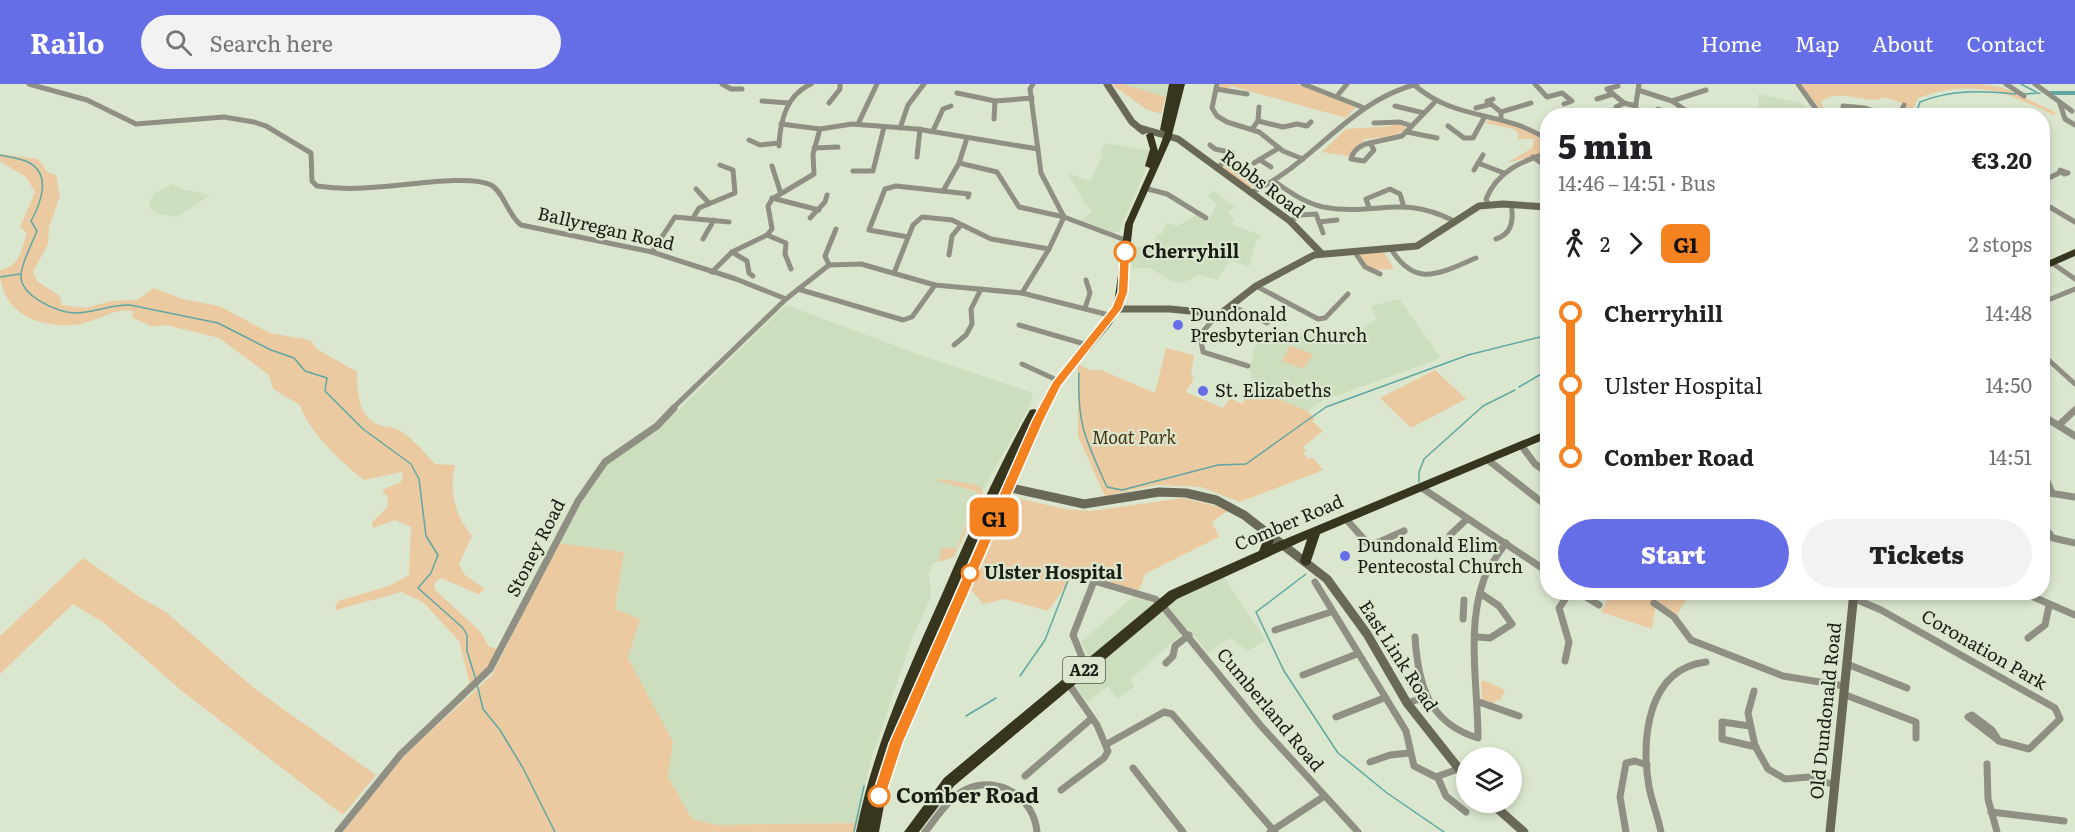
<!DOCTYPE html>
<meta charset="utf-8">
<style>
:root{--surface:#fff;--page:#f2f2f2;--text:#202124;--muted:#757577;--accent:#666ee7}
body{margin:0;font-family:Literata,serif;background:var(--page);color:var(--text);height:100vh;display:flex;flex-direction:column;font-size:22px;white-space:nowrap}
*{box-sizing:border-box;margin:0}
p{font-size:20px;color:var(--muted)}
.icon{flex:none;width:33px;height:33px;fill:none;stroke:currentColor;stroke-width:2;stroke-linecap:round;stroke-linejoin:round}
.map{position:relative;flex:1;overflow:hidden}
.details{position:absolute;left:1540px;top:24px;width:510px;height:492px;display:flex;flex-direction:column;background:var(--surface);border-radius:24px;box-shadow:0 3px 9px #0003}
.details>*{flex:none}
.badge{padding:0 12px;border-radius:9px;font-size:21px;line-height:39px}
.controls{position:absolute;left:1456px;top:663px;display:grid;gap:12px}
.controls a{display:grid;place-items:center;width:66px;height:66px;border-radius:50%;background:var(--surface);box-shadow:0 3px 9px #0003;font-size:30px}
.map>.badge{position:absolute;translate:-50% -50%;box-shadow:0 0 0 3px #fff}
.legs{display:flex;align-items:center;gap:9px;height:66px;padding:0 18px;font-size:20px}
.legs p{margin-inline-start:auto}
.headline{display:flex;align-items:center;justify-content:space-between;height:102px;padding:0 18px}
h1{font-size:33px;font-weight:800;line-height:45px}
.action{display:flex;gap:12px;margin-top:auto;padding:12px 18px}
.action a{flex:1;height:69px;border-radius:36px;background:var(--accent);color:#fff;font-size:24px;font-weight:800;line-height:69px;text-align:center}
.action a+a{background:var(--page);color:var(--text)}
ul{padding:0 18px;list-style:none}
li{display:flex;align-items:center;gap:21px;height:72px;font-size:22px}
li i{display:grid;place-items:center;width:9px;height:100%;margin:0 8px;background:currentColor}
li i::after{content:'';width:15px;height:15px;margin:-8px;border:4px solid;border-radius:50%;background:var(--surface)}
li p{margin-inline-start:auto}
li:first-child i{background:linear-gradient(#0000 50%,currentColor 0)}
li:last-child i{background:linear-gradient(currentColor 50%,#0000 0)}
header{display:flex;align-items:center;gap:36px;box-sizing:border-box;height:84px;padding:0 30px;background:var(--accent);color:#fff}
header strong{font-size:28px}
nav{display:flex;gap:33px;margin-inline-start:auto;font-size:21px}
.search{width:420px;height:54px;background:var(--page);display:flex;align-items:center;gap:15px;box-sizing:border-box;padding:0 21px;border-radius:33px;color:var(--muted);font-size:22px}
.map>svg:first-child{display:block}
</style>
<header>
<strong>Railo</strong>
<div class="search"><svg class="icon" aria-label="search" viewBox="0 0 24 24"><circle cx="10" cy="10" r="6"/><path d="M15 15l6 6"/></svg>Search here</div>
<nav><a>Home</a><a>Map</a><a>About</a><a>Contact</a></nav>
</header>
<div class="map">
<svg width="2075" height="748" viewBox="0 0 2075 748">
<rect width="100%" height="100%" fill="#dae7ce"/>
<g fill="#ccdebe">
<polygon points="1112,0 1168,0 1166,13"/>
<polygon points="1758,10 1801,19 1814,31 1759,31"/>
<polygon points="1105,59 1148,66 1149,69 1147,82 1119,148 1115,147 1112,150 1081,136 1093,127 1085,120 1068,89 1090,97 1103,71 1100,70"/>
<polygon points="172,100 182,105 210,111 177,133 158,130 150,124 150,116 155,109"/>
<polygon points="1214,107 1236,123 1228,128 1234,136 1231,140 1262,152 1256,157 1249,183 1230,176 1217,196 1199,191 1182,199 1169,196 1150,184 1132,185 1133,162 1151,165 1158,150 1162,150 1166,139 1177,142 1197,131 1208,138 1217,120 1207,112"/>
<polygon points="1399,215 1441,274 1322,317 1307,327 1276,317 1253,305 1250,283 1254,265 1264,248 1353,252 1377,235 1371,222"/>
<polygon points="786,221 920,271 1033,309 1028,325 979,413 953,471 933,479 929,491 931,513 913,552 870,678 857,739 717,741 692,735 668,693 672,658 628,574 639,535 615,525 624,468 558,459 594,396 613,375 656,348"/>
<polygon points="1223,492 1266,556 1248,567 1230,554 1208,569 1188,544 1130,596 1135,602 1117,615 1108,603 1087,618 1072,599 1172,516"/>
<polygon points="1134,512 1155,519 1090,575 1081,558"/>
</g>
<g fill="#ebcaa2">
<polygon points="1111,0 1123,0 1166,13 1161,30 1146,25"/>
<polygon points="1219,0 1297,0 1356,23 1346,34 1231,2 1228,6 1219,4"/>
<path d="M1801,0H1982L2004,4L2057,29L2052,31C2045,25 2036,24 2027,19C1993,1 1954,0 1918,14L1910,31H1901L1904,20L1885,13C1866,23 1844,2 1821,17L1826,30L1824,31Z"/>
<polygon points="1490,36 1512,39 1544,56 1548,60 1548,68 1507,79 1532,64 1534,55 1517,55 1519,50 1514,45 1485,39"/>
<polygon points="1393,39 1405,41 1406,45 1395,52 1365,55 1349,72 1322,68 1346,45 1391,42"/>
<path d="M0,70L38,75L47,88L56,91L60,112L49,143L48,160L33,188L37,197L60,212L62,221L86,224L111,217L137,216L154,204L182,215L219,222L270,249L310,256L317,265L357,288C358,309 357,331 379,341C384,343 391,343 397,345C412,353 423,367 435,380L455,381C449,407 454,431 472,452L459,480L465,491L485,505L478,510L441,494L434,499L435,506L481,548L488,562L500,566L490,585L471,605L459,557L423,518L401,508L336,526L335,523L338,517L389,502L409,491L411,443L395,436L373,444L372,438L387,424L388,414L382,406L401,398L403,388L364,396C342,379 308,347 300,321L273,305L269,291L219,254L166,241L153,243L132,233L133,227C114,223 96,239 75,241C37,244 0,228 0,186C20,183 21,166 27,149L20,143L35,108L26,93L0,77Z"/>
<polygon points="1234,76 1240,79 1237,81 1259,95 1269,96 1249,104 1223,84"/>
<polygon points="1384,168 1394,185 1370,186 1358,170"/>
<polygon points="1290,262 1313,270 1304,285 1282,277"/>
<polygon points="1166,264 1194,271 1191,291 1194,294 1186,308 1223,324 1230,314 1243,320 1246,302 1307,327 1315,335 1312,337 1323,347 1303,363 1307,367 1303,369 1308,375 1312,373 1323,386 1240,418 1201,403 1157,401 1105,412 1078,352 1078,280 1089,286 1101,286 1155,309"/>
<polygon points="1435,286 1466,315 1411,344 1380,314"/>
<polygon points="942,395 977,401 983,406 983,411 954,473 938,478 942,464 957,464 978,408 935,396"/>
<polygon points="1017,414 1065,425 1091,427 1182,414 1230,425 1212,438 1219,453 1145,490 1138,509 1075,489 1048,527 1005,515 983,520 971,506 1008,421"/>
<polygon points="558,459 624,468 615,525 640,535 628,574 673,658 668,693 692,735 717,741 857,739 855,748 343,748 385,693 410,666 492,591"/>
<polygon points="83,474 141,514 166,528 255,605 376,691 343,731 183,608 104,539 73,520 0,590 0,552"/>
<polygon points="1611,509 1690,509 1676,533 1656,519 1652,545 1601,528"/>
<polygon points="1483,596 1505,606 1500,617 1497,615 1494,620 1482,615 1481,598"/>
</g>
<g fill="none" stroke-linecap="round" stroke-linejoin="round">
<g stroke="#5ea7a2" stroke-width="1.5">
<polyline points="2021,0 2036,8"/>
<polyline points="2024,10 2040,9"/>
<path d="M1915,32L1920,18C1952,5 1982,7 2016,10"/>
<path d="M0,71C9,73 19,74 28,78C52,90 41,119 31,137L37,147C32,160 22,177 21,191C20,212 58,229 75,229C94,229 111,220 130,221L218,239L271,266L294,274L305,287L327,294L325,307L363,345L411,380L419,395L426,452L438,471L431,489L418,504L463,544L467,551V567L476,596"/>
<polyline points="0,193 20,190"/>
<path d="M1079,289C1077,342 1086,356 1107,403L1122,406L1218,381L1246,380L1326,323L1468,271L1548,251"/>
<polyline points="1519,303 1548,286"/>
<polyline points="1419,398 1419,388 1424,375 1483,322 1515,306"/>
<polyline points="1306,490 1256,528 1284,587 1338,669 1387,709 1444,748"/>
<polyline points="1020,592 1045,556 1069,494"/>
<polyline points="477,600 483,625 500,646 523,684 555,748"/>
<polyline points="966,632 996,614"/>
<polyline points="854,748 864,702"/>
</g>
<rect fill="#5ea7a2" fill-rule="evenodd" x="2049" y="7" width="26" height="4"/>
<g stroke="#908f84" stroke-width="5">
<path d="M29,0L87,16L136,40L224,33L254,38L266,42L311,69L312,97L317,102C337,105 357,105 377,103C403,102 470,90 491,101C503,107 508,131 521,141L652,168L736,195L786,215"/>
<polyline points="722,0 731,5 742,5"/>
<polyline points="1033,0 1030,5 1041,89 1064,133"/>
<polyline points="1217,0 1212,24 1217,32 1227,38 1259,48 1283,67 1303,75"/>
<polyline points="1303,0 1362,23"/>
<path d="M1413,0C1458,39 1502,25 1548,56"/>
<polyline points="1535,0 1547,13 1562,9 1572,17 1564,20"/>
<polyline points="1798,0 1821,32"/>
<polyline points="2006,0 2024,12"/>
<polyline points="2035,0 2072,27"/>
<polyline points="1618,2 1607,5 1624,19"/>
<polyline points="1216,5 1247,10"/>
<polyline points="1638,6 1672,17 1694,32"/>
<polyline points="957,9 995,17"/>
<polyline points="1337,12 1347,0"/>
<polyline points="1493,15 1487,17 1501,28 1501,36"/>
<polyline points="1597,15 1613,10"/>
<polyline points="762,17 789,19"/>
<polyline points="1672,17 1706,6"/>
<polyline points="829,19 840,5 840,0"/>
<polyline points="2060,20 2065,35 2075,41"/>
<polyline points="1395,22 1424,29"/>
<polyline points="1843,22 1865,24 1889,32"/>
<polyline points="1476,24 1491,20"/>
<polyline points="1658,25 1674,32"/>
<polyline points="1501,28 1531,19"/>
<polyline points="1624,29 1616,23 1624,19 1636,22"/>
<polyline points="1634,32 1639,0"/>
<polyline points="1899,32 1904,21"/>
<polyline points="994,35 995,17 1032,14"/>
<polyline points="1258,37 1259,23"/>
<polyline points="1374,39 1400,38 1412,42"/>
<polyline points="781,40 820,45 852,40 917,45 1038,65"/>
<polyline points="858,40 877,0"/>
<polyline points="1448,42 1464,54 1473,54 1484,34"/>
<polyline points="900,44 908,21 924,0"/>
<polyline points="1252,45 1258,37 1283,43 1297,40 1307,42 1311,38"/>
<polyline points="933,47 943,25 951,22"/>
<polyline points="1407,48 1437,54"/>
<polyline points="749,56 760,61 779,59"/>
<path d="M1370,59L1374,66L1364,77L1351,75C1353,66 1362,60 1370,59Z"/>
<polyline points="1370,59 1402,52 1434,19"/>
<polyline points="1210,61 1215,65 1233,69 1233,73 1216,84"/>
<path d="M779,62C780,37 786,11 811,0"/>
<polyline points="814,64 838,63"/>
<polyline points="917,73 920,45"/>
<polyline points="1533,73 1548,84"/>
<polyline points="1260,76 1271,83"/>
<polyline points="959,79 997,88 1019,123 1064,133 1125,156"/>
<polyline points="1254,79 1279,64"/>
<polyline points="1478,79 1504,89"/>
<polyline points="772,82 780,107"/>
<polyline points="1474,86 1483,71"/>
<polygon points="2060,86 2068,89 2064,90"/>
<polyline points="853,87 873,87 884,43"/>
<path d="M1274,97C1289,108 1305,119 1323,123C1375,133 1399,109 1454,137"/>
<polyline points="2043,97 2061,88"/>
<polyline points="1144,104 1167,110 1206,134"/>
<polyline points="696,105 709,119"/>
<polyline points="943,107 959,79 967,54"/>
<path d="M1250,109C1313,81 1349,17 1417,0"/>
<polyline points="772,114 819,126"/>
<polyline points="2043,119 2075,138"/>
<path d="M1488,120L1486,115C1497,88 1521,77 1548,69"/>
<polyline points="1369,123 1366,115 1390,105 1400,110 1403,120"/>
<polyline points="693,134 699,124 735,109 733,86 720,81"/>
<polyline points="810,134 825,118 827,111"/>
<polyline points="1290,137 1301,131 1316,130 1323,149"/>
<polyline points="1319,138 1337,136"/>
<polyline points="767,151 786,159 785,170 791,185"/>
<polyline points="908,153 869,146 885,105 896,102 969,110 968,113"/>
<polyline points="703,155 714,136"/>
<path d="M1496,155C1512,150 1514,135 1511,120"/>
<path d="M1391,165C1416,205 1440,189 1476,174"/>
<polyline points="1354,167 1365,183 1380,190"/>
<polyline points="652,168 675,133 729,138"/>
<polyline points="732,168 747,177 749,189 753,192"/>
<polyline points="949,171 952,152 961,141"/>
<polyline points="2052,179 2075,195"/>
<polyline points="829,181 825,172 836,145"/>
<polyline points="712,188 732,168 767,151 772,145 768,122 772,115 814,90 813,70 820,45"/>
<polyline points="894,189 913,141 922,133 952,136 991,155 1049,165"/>
<polyline points="1256,202 1318,235 1325,234 1348,210"/>
<polyline points="798,205 903,236 912,233 935,201"/>
<polyline points="1022,209 1049,165 1064,133"/>
<polyline points="2043,218 2075,205"/>
<polyline points="1232,222 1267,239 1271,235"/>
<polyline points="1085,224 1090,209 1086,196"/>
<polyline points="1213,231 1212,237 1200,251 1203,268 1248,282"/>
<polyline points="1019,241 1088,261"/>
<polyline points="954,261 966,251 972,240 971,225 981,205"/>
<polyline points="2043,271 2075,300"/>
<polyline points="1022,280 1059,297"/>
<polyline points="672,325 786,215 829,181 861,180 935,201 1022,209 1113,232"/>
</g>
<g stroke="#908f84" stroke-width="7">
<polyline points="2043,332 2075,352"/>
<polyline points="2060,340 2075,326"/>
<polyline points="1521,361 1535,380 1548,389"/>
<polyline points="1488,376 1548,423"/>
<polyline points="2043,388 2052,409"/>
<polyline points="1422,404 1548,488"/>
<polyline points="2043,408 2075,413"/>
<polyline points="1346,435 1370,462 1404,447"/>
<polyline points="2043,442 2053,454 2075,459"/>
<polyline points="1444,465 1450,461 1450,451 1467,435"/>
<polyline points="1315,498 1406,647 1414,682 1436,693 1458,685"/>
<polyline points="1578,508 1599,521"/>
<polyline points="2022,508 2075,531"/>
<polyline points="1853,514 1881,526 2055,624 2060,635 2029,665 1999,657"/>
<polyline points="1654,519 1674,533 1691,556 1783,592 1844,602"/>
<polyline points="1463,535 1464,516"/>
<polyline points="1275,546 1331,528"/>
<path d="M1415,553C1418,600 1428,639 1478,654C1478,603 1466,544 1484,495C1489,482 1498,470 1506,459"/>
<polyline points="1478,553 1490,554 1512,540 1499,522 1480,509"/>
<polyline points="2028,554 2045,541 2049,522"/>
<polyline points="1565,577 1569,558 1559,524 1570,508"/>
<polyline points="1166,579 1173,572 1175,562 1189,551"/>
<polyline points="1847,580 1907,604"/>
<polyline points="1086,583 1073,551 1094,497 1155,515 1161,520 1261,642 1358,748"/>
<polyline points="1303,591 1357,570"/>
<polyline points="1754,607 1748,629 1755,662 1768,685 1785,695 1809,693 1835,701"/>
<polyline points="1843,610 1916,638 1916,654"/>
<polyline points="1479,618 1519,632"/>
<polyline points="1407,619 1427,613"/>
<polygon points="1972,631 1992,646 1999,657 1968,633"/>
<polyline points="1336,633 1384,614"/>
<polyline points="1750,642 1722,638 1722,655 1756,663"/>
<polyline points="1107,660 1164,628 1172,630 1275,748"/>
<polyline points="1370,678 1390,671 1409,669"/>
<polyline points="1987,680 1988,715 1997,748"/>
<polyline points="1133,684 1183,748"/>
<polyline points="1025,692 1091,635"/>
<polyline points="1438,694 1446,712 1466,728"/>
<polyline points="1061,706 1104,674 1108,667 1097,641 1068,599"/>
<polyline points="1991,728 2064,737"/>
<polyline points="338,748 401,670 490,585 578,417 605,378 657,342 674,324"/>
<path d="M925,748C937,733 949,713 967,705C1000,691 1034,714 1037,748"/>
<polyline points="1270,748 1323,713"/>
<polyline points="1626,748 1620,713 1626,679 1635,677 1647,681"/>
<path d="M1661,748C1658,733 1652,718 1649,703C1641,655 1647,585 1706,578"/>
</g>
<g stroke="#6a6857" stroke-width="7">
<polyline points="1107,0 1132,38 1143,47"/>
<polyline points="1140,44 1178,55 1290,137 1321,169"/>
<polyline points="1117,225 1170,225 1220,230 1256,202 1314,171 1417,162 1479,122 1503,120 1548,123"/>
</g>
<g stroke="#6a6857" stroke-width="9">
<polyline points="1008,389 1024,361"/>
<polyline points="1002,402 1084,420 1159,408 1186,409 1216,416 1244,431 1327,495 1367,550 1407,619 1467,695"/>
<polyline points="1490,718 1524,748"/>
<polyline points="1830,748 1854,508"/>
</g>
<g fill="#38351e" fill-rule="evenodd">
<path d="M1169,0H1177L1176,3L1177,0H1185L1171,55L1133,140L1124,220L1111,241L1063,299L1043,336L902,659L888,700L879,748H856C874,661 907,588 943,508C970,446 997,385 1030,326L1034,325L1038,327L1055,294L1105,237L1114,220L1125,140L1150,84L1145,82L1150,65L1146,51L1150,49H1153L1158,67L1165,48L1160,46ZM1023,358L901,633L984,441Z"/>
<polygon points="2075,165 2075,172 2043,186 2043,179"/>
<polygon points="1548,346 1548,354 1320,450 1310,480 1306,482 1302,480 1300,477 1307,455 1177,515 954,702 919,748 904,748 944,694 1169,507 1259,467 1263,457 1265,445 1269,443 1273,445 1275,448 1273,460"/>
</g>
</g>
<polygon fill="#f58220" stroke="#fff" stroke-width="1.5" points="1125,165 1130,168 1128,208 1122,225 1061,302 1044,336 903,659 884,717 874,717 872,712 889,659 1032,336 1053,297 1112,223 1118,208 1120,168"/>
<g fill="#fff" stroke="#f58220" stroke-width="3">
<circle cx="1125" cy="168" r="10"/>
<circle cx="970" cy="489" r="8"/>
<circle cx="879" cy="712" r="10"/>
</g>
<g fill="#666ee7" stroke="#dae7ce" stroke-width="2">
<circle cx="1178" cy="241" r="6"/>
<circle cx="1203" cy="307" r="6"/>
<circle cx="1345" cy="472" r="6"/>
</g>
<g text-anchor="middle" stroke-width="4.5" stroke-linejoin="round" paint-order="stroke">
<rect fill="#dae7ce" stroke="#535a4c" stroke-width="1.5" x="1063" y="573" width="42" height="26" rx="4.5"/>
<g font-size="16" font-weight="bold" fill="#191d14">
<text x="1084" y="592">A22</text>
</g>
<g font-size="18" fill="#191d14" stroke="#dae7ce">
<text transform="translate(1263 100) rotate(37)" y="6">Robbs Road</text>
<text transform="translate(606 145) rotate(13)" y="6">Ballyregan Road</text>
<text transform="translate(1289 439) rotate(-23)" y="6">Comber Road</text>
<text transform="translate(536 464) rotate(-63)" y="6">Stoney Road</text>
<text transform="translate(1984 566) rotate(30)" y="6">Coronation Park</text>
<text transform="translate(1398 572) rotate(57)" y="6">East Link Road</text>
<text transform="translate(1270 626) rotate(50)" y="6">Cumberland Road</text>
<text transform="translate(1826 627) rotate(-84)" y="6">Old Dundonald Road</text>
</g>
<g font-size="18" font-weight="bold" fill="#191d14" stroke="#dae7ce" text-anchor="start">
<text x="1142" y="174">Cherryhill</text>
<text x="984" y="495">Ulster Hospital</text>
</g>
<g font-size="18" fill="#191d14" stroke="#dae7ce" text-anchor="start">
<text x="1190" y="237">Dundonald<tspan x="1190" dy="21">Presbyterian Church</tspan></text>
<text x="1215" y="313">St. Elizabeths</text>
<text x="1357" y="468">Dundonald Elim<tspan x="1357" dy="21">Pentecostal Church</tspan></text>
</g>
<g font-size="18" font-style="italic" fill="#4c320d" stroke="#dae7ce">
<text x="1134" y="360">Moat Park</text>
</g>
<g font-size="21" font-weight="bold" fill="#191d14" stroke="#dae7ce" text-anchor="start">
<text x="896" y="719">Comber Road</text>
</g>
</g>
</svg>
<div class="controls">
<a><svg class="icon" aria-label="layers" viewBox="0 0 24 24"><path d="M12 4l9 5-9 5-9-5zM3 14l9 5 9-5"/></svg></a>
</div>
<b class="badge" style="left:994px;top:433px;background:#f58220;color:#111">G1</b>
<section class="details">
<div class="headline"><div><h1>5 min</h1><p>14:46 – 14:51 · Bus</p></div><b>€3.20</b></div>
<div class="legs"><svg class="icon" aria-label="walk" viewBox="0 0 24 24"><circle cx="13" cy="4" r="2"/><path d="M13 8l-2 6 4 7M11 14l-3 7M7 12l3-4h3l4 4"/></svg>2<svg class="icon" aria-label="forward" viewBox="0 0 24 24"><path d="M9 5l7 7-7 7"/></svg><b class="badge" style="background:#f58220;color:#111">G1</b><p>2 stops</p></div>
<ul>
<li><i style="color:#f58220"></i><b>Cherryhill</b><p>14:48</p></li>
<li><i style="color:#f58220"></i><span>Ulster Hospital</span><p>14:50</p></li>
<li><i style="color:#f58220"></i><b>Comber Road</b><p>14:51</p></li>
</ul>
<div class="action"><a>Start</a><a>Tickets</a></div>
</section>
</div>
